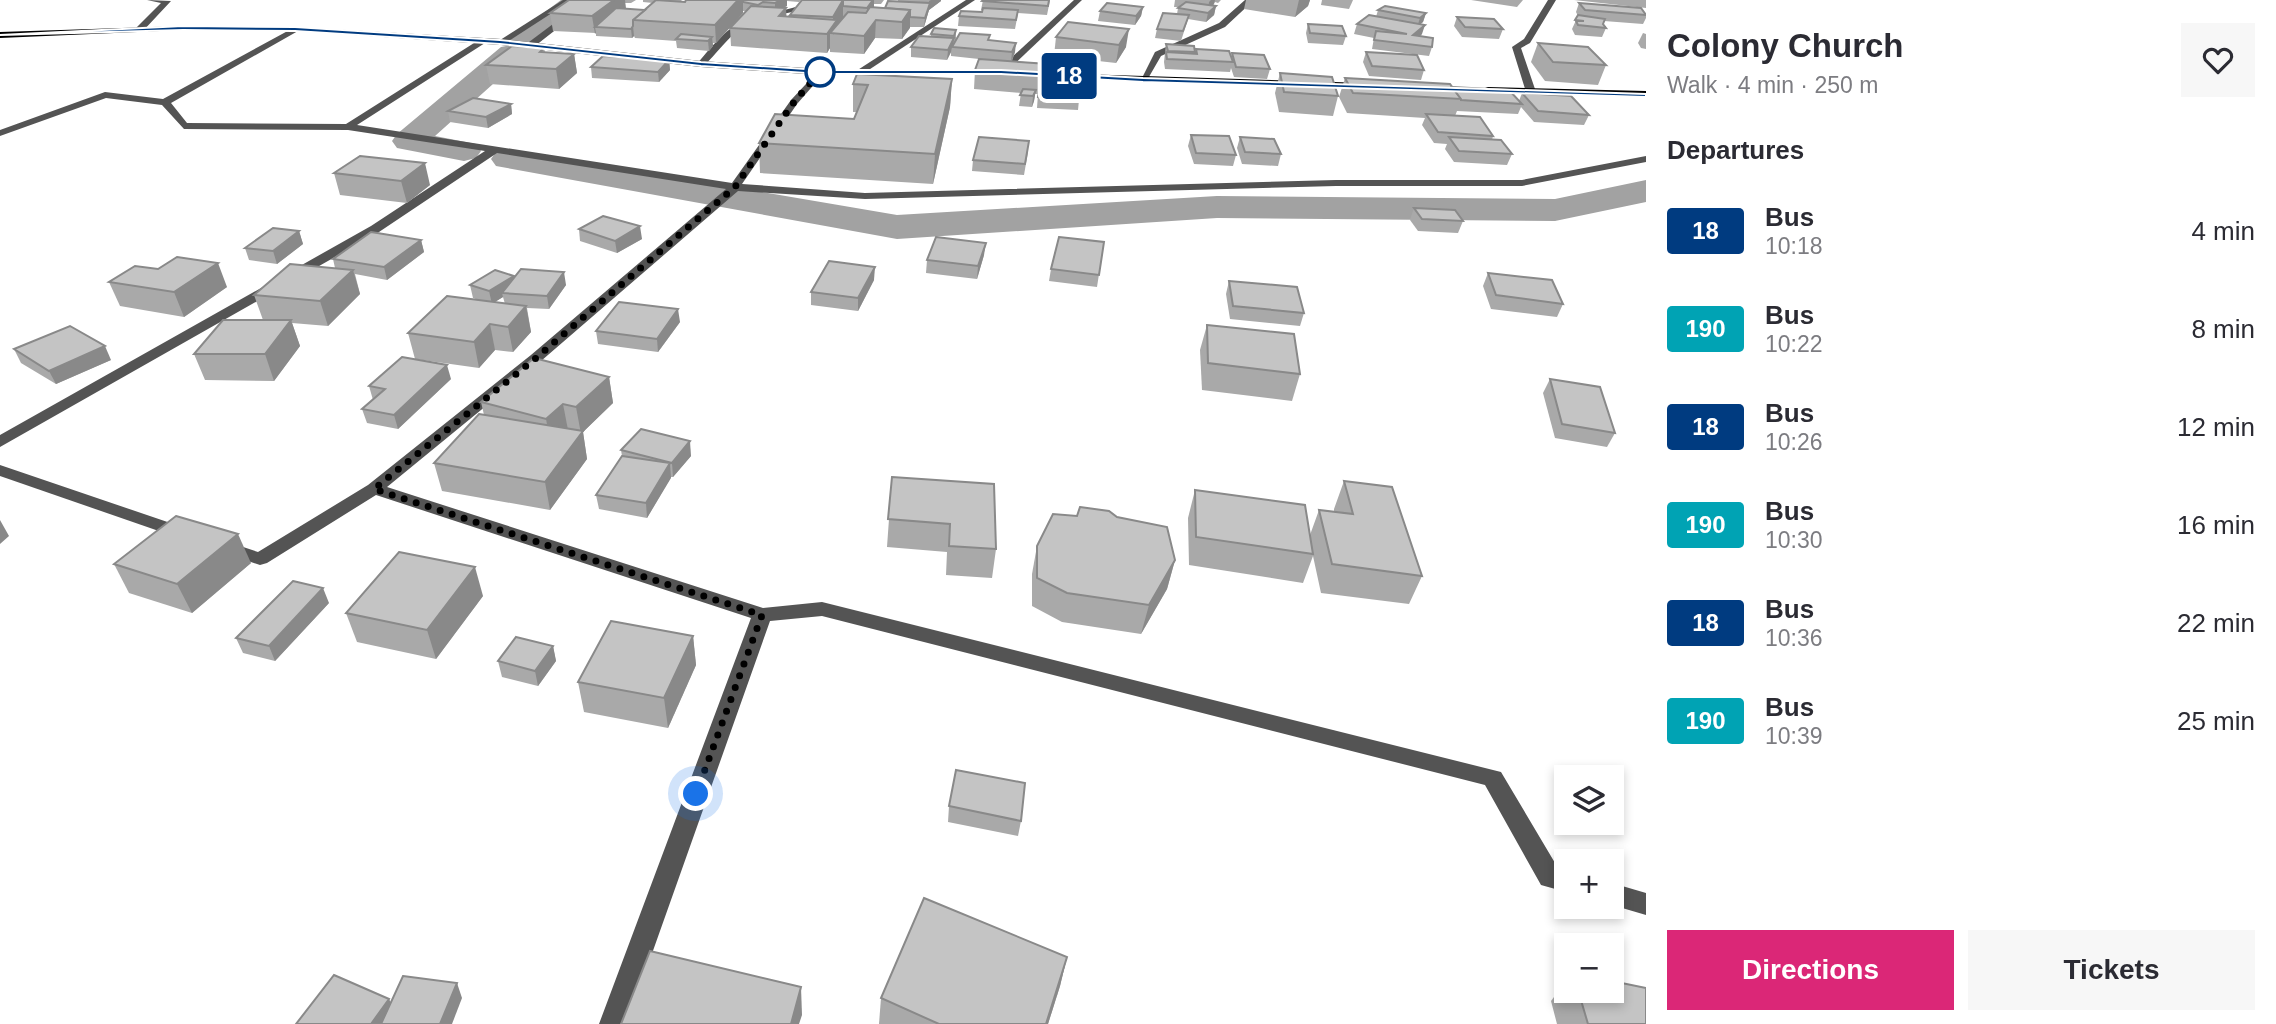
<!DOCTYPE html>
<meta charset="utf-8">
<style>
:root{--surface:#fff;--page:#f7f7f7;--text:#2b2b33;--muted:#7c7c81;--accent:#db2777}
body{margin:0;font-family:Helvetica,sans-serif;background:var(--page);color:var(--text);height:100vh;display:flex;flex-direction:column;font-size:26px;white-space:nowrap}
*{box-sizing:border-box;margin:0}
p{font-size:23px;color:var(--muted)}
.icon{flex:none;width:38px;height:38px;fill:none;stroke:currentColor;stroke-width:2;stroke-linecap:round;stroke-linejoin:round}
.map{position:relative;flex:1;overflow:hidden}
.side{display:flex;flex-direction:column;background:var(--surface);width:630px}
.side>*{flex:none}
.badge{padding:0 14px;border-radius:5px;font-size:24px;line-height:46px}
.fabs{position:absolute;left:1554px;top:765px;display:grid;gap:14px}
.fabs a{display:grid;place-items:center;width:70px;height:70px;border-radius:0px;background:var(--surface);box-shadow:0 4px 10px #0003;font-size:35px}
.you{position:absolute;width:35px;height:35px;margin:-18px;border:5px solid #fff;border-radius:50%;background:#1a73e8;box-shadow:0 0 0 10px #1a73e833}
.map>.badge{position:absolute;translate:-50% -50%;box-shadow:0 0 0 4px #fff}
h2{padding:0 21px;font-size:26px;line-height:63px}
.round{display:grid;place-items:center;flex:none;width:74px;height:74px;border-radius:0px;background:var(--page)}
.head{display:flex;align-items:center;justify-content:space-between;height:119px;padding:0 21px}
h1{font-size:33px;font-weight:700;line-height:52px}
.button{display:flex;gap:14px;margin-top:auto;padding:14px 21px}
.button a{flex:1;height:80px;border-radius:0px;background:var(--accent);color:#fff;font-size:28px;font-weight:700;line-height:80px;text-align:center}
.button a+a{background:var(--page);color:var(--text)}
ul{padding:0;list-style:none}
li{display:flex;align-items:center;gap:21px;height:98px;padding:0 21px}
li div{flex:1}
li b{display:block;font-size:26px}
li em{font-style:normal}
li .badge{min-width:77px;font-weight:700;text-align:center}
main{display:flex;flex:1;min-height:0}
.map>svg:first-child{display:block}
</style>
<main>
<div class="map">
<svg width="1646" height="1024" viewBox="0 0 1646 1024">
<rect width="100%" height="100%" fill="#fff"/>
<g fill="none" stroke-linecap="round" stroke-linejoin="round">
<g fill="#a2a2a2" fill-rule="evenodd">
<polygon points="561,0 588,0 533,48 523,50 525,53 521,59 435,136 476,144 481,151 476,158 464,161 397,148 392,141 397,134 501,47 511,45 509,42 513,36"/>
<polygon points="508,149 897,215 1217,196 1555,199 1646,180 1646,202 1555,221 1217,218 897,239 496,166 491,159 496,152"/>
</g>
<g fill="#545454" fill-rule="evenodd">
<polygon points="147,0 171,1 142,32 136,32 136,28 161,3"/>
<polygon points="563,0 572,0 504,44 497,42"/>
<polygon points="585,0 594,0 531,49 525,49 525,45"/>
<path d="M809,0H818C799,17 776,11 754,20C734,29 719,51 704,66L697,64C712,46 732,21 756,15C774,10 793,12 809,0Z"/>
<polygon points="966,0 975,0 861,75 853,73"/>
<polygon points="1074,0 1082,0 1004,74 998,74 998,70"/>
<polygon points="1245,0 1254,0 1225,27 1161,56 1146,82 1140,82 1155,52 1219,23"/>
<polygon points="1548,0 1556,0 1530,43 1521,48 1536,92 1531,95 1526,92 1512,47 1524,39"/>
<polygon points="295,27 298,31 171,103 187,123 346,124 482,38 485,43 357,125 732,183 791,100 820,69 825,72 797,104 742,184 865,193 1336,180 1522,180 1646,156 1646,162 1522,186 1336,186 865,199 738,191 541,361 387,487 763,608 822,602 1501,772 1558,868 1566,870 1566,892 1541,885 1485,785 822,616 770,621 627,1024 599,1024 751,618 376,495 267,563 260,565 219,551 216,547 225,541 258,552 368,485 531,355 726,189 497,153 379,232 0,447 0,435 371,226 485,151 348,130 184,129 162,105 106,98 0,136 0,130 105,92 163,99"/>
<polygon points="0,465 191,530 194,534 191,538 179,538 0,476"/>
<polygon points="1612,883 1646,893 1646,915 1612,905"/>
</g>
<g fill="#000" fill-rule="evenodd">
<polygon points="183,26 295,27 501,39 701,61 820,69 999,69 1004,72 999,75 820,75 701,67 501,45 295,31 183,30 0,38 0,32"/>
<polygon points="1048,73 1366,83 1371,86 1366,89 1051,78 1046,75"/>
<polygon points="1488,87 1646,91 1646,97 1485,92 1485,88"/>
</g>
</g>
<g fill="#a9a9a9" fill-rule="evenodd">
<polygon points="569,0 636,0 631,3 625,3 626,9 645,10 653,3 643,2 643,0 682,0 681,1 685,2 686,0 801,0 799,2 787,1 787,6 782,8 786,17 790,17 790,15 802,0 884,0 881,4 874,4 873,8 885,8 898,2 898,0 941,0 941,1 929,10 924,27 910,27 902,39 875,38 864,54 830,52 830,48 827,53 731,46 730,28 746,11 743,11 743,13 716,43 713,43 713,46 709,51 677,48 676,41 635,38 634,36 632,38 596,36 596,33 553,31 550,13"/>
<polygon points="983,0 1050,0 1047,15 1018,13 1015,29 958,26 959,16 982,12 983,10 981,10"/>
<polygon points="1175,0 1221,0 1218,3 1215,2 1213,5 1216,6 1214,15 1206,22 1188,19 1181,41 1155,38 1157,29 1177,14 1178,8 1180,7 1174,7"/>
<polygon points="1246,0 1310,0 1308,6 1295,17 1244,9"/>
<polygon points="1322,0 1353,0 1349,9 1321,5"/>
<polygon points="1471,0 1523,0 1517,7"/>
<polygon points="1574,0 1646,0 1646,8"/>
<polygon points="1579,3 1646,14 1646,18 1643,24 1604,21 1603,24 1606,28 1602,37 1575,35 1572,29 1578,16 1576,12"/>
<polygon points="1143,7 1141,16 1135,25 1098,21 1100,11"/>
<polygon points="1378,10 1426,13 1423,22 1420,24 1422,34 1420,36 1432,47 1429,56 1372,49 1374,38 1354,34 1357,24 1376,17"/>
<polygon points="1457,17 1503,29 1499,39 1462,37 1454,26"/>
<polygon points="1068,22 1126,47 1116,63 1054,56 1056,37"/>
<polygon points="1308,24 1346,36 1343,45 1308,43 1306,33"/>
<polygon points="956,30 956,39 990,40 1015,52 1012,61 1076,66 1073,92 1079,100 1078,110 1037,108 1038,94 1035,94 1034,101 1032,107 1019,106 1021,93 974,89 975,70 979,59 951,56 951,52 947,60 911,57 911,47 931,37 931,34"/>
<polygon points="1643,33 1646,34 1646,49 1641,48 1638,43"/>
<polygon points="1538,43 1606,65 1598,85 1545,81 1531,62"/>
<polygon points="1166,44 1195,52 1195,54 1196,49 1231,57 1232,53 1270,69 1267,79 1234,77 1231,68 1230,72 1165,69 1164,62"/>
<polygon points="544,48 545,52 574,54 577,73 559,89 490,84 486,65"/>
<polygon points="1366,52 1424,70 1421,80 1369,76 1363,62"/>
<polygon points="669,60 670,70 659,82 592,78 591,67"/>
<polygon points="1280,73 1338,96 1333,116 1279,112 1275,93"/>
<polygon points="1345,78 1452,87 1519,101 1522,93 1589,115 1584,125 1534,122 1521,107 1518,114 1457,111 1455,116 1493,136 1492,140 1512,154 1507,165 1454,162 1445,149 1447,144 1434,143 1422,125 1425,118 1347,113 1339,97"/>
<polygon points="952,79 950,107 933,184 760,173 759,143 854,119 857,112 853,112 853,84"/>
<polygon points="511,104 512,114 488,128 450,122 448,111"/>
<polygon points="1191,135 1236,155 1233,166 1194,164 1188,146"/>
<polygon points="1240,137 1281,154 1278,166 1242,164 1237,148"/>
<polygon points="1028,152 1024,175 972,171 973,160"/>
<polygon points="360,156 430,185 407,203 340,195 334,173"/>
<polygon points="1414,208 1463,221 1458,233 1418,231 1410,220"/>
<polygon points="579,229 642,239 617,253 580,241"/>
<polygon points="299,231 303,244 277,264 249,260 245,248"/>
<polygon points="421,240 424,252 387,280 355,274 360,294 328,326 292,323 300,346 274,381 205,380 194,354 263,320 254,295 335,268 333,259"/>
<polygon points="1104,242 1097,287 1049,281 1051,269"/>
<polygon points="984,255 977,279 926,273 927,260"/>
<polygon points="158,269 227,287 184,317 120,306 109,282"/>
<polygon points="1488,273 1563,304 1557,317 1491,309 1483,286"/>
<path d="M514,276V278L566,285L549,309L527,308L531,332L513,352L495,350L479,368L415,359L408,333L481,301L473,298L470,285ZM503,297L505,304L494,302Z"/>
<polygon points="874,280 858,311 811,305 811,292"/>
<polygon points="1229,281 1304,313 1300,326 1230,319 1226,294"/>
<polygon points="680,322 658,352 598,344 596,331"/>
<polygon points="1207,325 1300,374 1292,401 1202,390 1200,350"/>
<polygon points="14,349 111,360 56,384 21,363"/>
<polygon points="609,377 613,403 583,432 587,459 550,510 442,491 434,463 484,415 481,402"/>
<polygon points="451,379 398,429 367,423 362,409 373,400 369,386"/>
<polygon points="1550,379 1615,433 1607,447 1555,438 1543,393"/>
<polygon points="621,450 691,456 673,477 671,477 647,518 599,509 596,495 622,456"/>
<polygon points="892,477 996,549 992,578 946,575 947,552 887,547"/>
<polygon points="1344,481 1422,576 1409,604 1321,593 1313,556 1303,583 1189,565 1188,518 1195,490 1310,535 1319,510 1334,512 1334,509"/>
<polygon points="1037,546 1175,560 1167,589 1141,634 1062,622 1032,606 1032,574"/>
<polygon points="251,563 192,613 129,593 114,564"/>
<polygon points="483,596 436,659 357,642 346,613"/>
<polygon points="329,603 275,661 243,653 236,638"/>
<polygon points="693,636 696,665 668,728 584,712 578,682"/>
<polygon points="553,646 556,661 538,686 502,677 498,661"/>
<polygon points="949,806 1021,821 1018,836 948,822"/>
<polygon points="1067,957 1060,986 1048,1024 879,1024 881,998"/>
<polygon points="1566,981 1566,990 1578,990 1646,1024 1557,1024 1551,1001"/>
</g>
<g fill="#898989">
<polygon points="614,0 625,0 626,10 595,27 596,33 595,34 592,16"/>
<polygon points="738,0 743,0 743,13 716,43 715,25"/>
<polygon points="781,0 787,0 787,6 775,12 775,3"/>
<polygon points="843,0 843,17 833,35 833,34 830,33 830,48 827,53 827,34 833,26 833,17"/>
<polygon points="873,0 874,0 874,7 867,17 867,8"/>
<polygon points="931,0 941,0 941,1 929,10 924,27 925,18 929,6 929,1"/>
<polygon points="1211,0 1215,0 1214,4 1208,11 1209,2"/>
<polygon points="1299,0 1310,0 1308,6 1295,17"/>
<polygon points="1216,6 1214,15 1206,22 1208,13"/>
<polygon points="1143,7 1141,16 1135,25 1136,16"/>
<polygon points="786,8 787,26 779,16"/>
<polygon points="910,10 910,28 902,39 902,22"/>
<polygon points="1426,13 1423,22 1417,27 1420,18"/>
<polygon points="876,20 875,38 864,54 864,36"/>
<polygon points="1425,25 1422,34 1410,45 1413,35"/>
<polygon points="633,26 634,36 632,38 631,29"/>
<polygon points="1129,29 1126,47 1116,63 1119,45"/>
<polygon points="712,37 713,46 709,51 708,41"/>
<polygon points="954,38 953,47 952,47 951,52 947,60 948,50"/>
<polygon points="1016,43 1015,52 1011,62 1012,52"/>
<polygon points="574,54 577,73 559,89 556,69"/>
<polygon points="669,60 670,70 659,82 658,72"/>
<polygon points="952,79 950,107 933,184 935,154"/>
<polygon points="1036,90 1034,101 1032,107 1033,96"/>
<polygon points="511,104 512,114 488,128 486,117"/>
<polygon points="425,163 430,185 407,203 401,181"/>
<polygon points="640,226 642,239 617,253 615,241"/>
<polygon points="299,231 303,244 277,264 273,251"/>
<polygon points="421,240 424,252 387,280 384,267"/>
<polygon points="986,243 984,255 977,279 978,266"/>
<polygon points="218,263 227,287 184,317 174,292"/>
<polygon points="875,267 874,280 858,311 858,298"/>
<polygon points="353,270 360,294 328,326 320,301"/>
<polygon points="564,272 566,285 549,309 547,296"/>
<polygon points="514,276 516,289 502,293 503,297 492,304 489,291"/>
<polygon points="526,306 531,332 513,352 508,327"/>
<polygon points="678,309 680,322 658,352 657,339"/>
<polygon points="291,320 300,346 274,381 265,354"/>
<polygon points="490,324 495,350 479,368 474,342"/>
<polygon points="105,346 111,360 56,384 49,371"/>
<polygon points="447,365 451,379 398,429 394,415"/>
<polygon points="609,377 613,403 583,432 587,459 550,510 545,482 581,434 576,407"/>
<polygon points="563,404 568,430 551,446 546,419"/>
<polygon points="690,441 691,456 673,477 672,463"/>
<polygon points="670,463 671,478 647,518 646,503"/>
<polygon points="0,520 9,536 0,544"/>
<polygon points="238,534 251,563 192,613 177,584"/>
<polygon points="1175,560 1167,589 1141,634 1149,605"/>
<polygon points="475,567 483,596 436,659 427,630"/>
<polygon points="323,588 329,603 275,661 269,646"/>
<polygon points="693,636 696,665 668,728 664,698"/>
<polygon points="553,646 556,661 538,686 535,671"/>
<polygon points="1067,957 1060,986 1048,1024 1046,1024"/>
<polygon points="457,983 462,998 452,1024 440,1024"/>
<polygon points="801,987 802,1015 799,1024 791,1024"/>
<polygon points="389,999 396,1013 389,1024 371,1024"/>
</g>
<g fill="#c4c4c4" stroke="#898989" stroke-width="2">
<polygon points="569,0 614,0 592,16 550,13"/>
<polygon points="656,0 685,2 686,0 738,0 715,25 633,20"/>
<polygon points="743,0 781,0 775,3 763,2 758,5 743,2"/>
<polygon points="802,0 843,0 833,17 790,15"/>
<polygon points="843,0 873,0 867,8 843,6"/>
<polygon points="983,0 1049,0 1048,6 982,1"/>
<polygon points="888,1 930,3 925,18 910,17 910,10 885,8"/>
<polygon points="1186,2 1216,6 1208,13 1178,8"/>
<polygon points="1107,3 1143,7 1136,16 1100,11"/>
<polygon points="1579,3 1641,8 1646,15 1585,10"/>
<polygon points="751,6 786,8 779,16 837,20 827,34 730,28"/>
<polygon points="1385,6 1426,13 1420,18 1378,10"/>
<polygon points="870,7 910,10 902,22 876,20 864,36 830,33 848,12 866,13"/>
<polygon points="616,8 645,10 633,20 633,26 631,29 595,27"/>
<polygon points="983,8 1018,10 1016,20 959,16 961,11 982,12"/>
<polygon points="1163,13 1189,15 1183,31 1157,29"/>
<polygon points="1369,15 1425,25 1413,35 1433,38 1432,47 1374,40 1376,31 1407,34 1357,24"/>
<polygon points="1578,15 1605,19 1603,24 1606,28 1578,25 1576,21 1584,21 1575,20"/>
<polygon points="1457,17 1494,19 1503,29 1465,27"/>
<polygon points="1068,22 1129,29 1119,45 1056,37"/>
<polygon points="1308,24 1342,26 1346,36 1310,33"/>
<polygon points="934,28 956,30 954,36 931,34"/>
<polygon points="960,33 990,35 988,40 1016,43 1012,52 952,47"/>
<polygon points="681,34 712,37 708,41 676,39"/>
<polygon points="919,36 954,38 948,50 911,47"/>
<polygon points="1538,43 1588,47 1606,65 1553,62"/>
<polygon points="1166,44 1194,46 1195,52 1168,51"/>
<polygon points="512,46 544,48 540,52 574,54 556,69 486,65"/>
<polygon points="1196,49 1229,51 1233,62 1167,59 1166,52 1197,54"/>
<polygon points="1366,52 1417,55 1424,70 1372,66"/>
<polygon points="1232,53 1264,55 1270,69 1236,67"/>
<polygon points="603,56 669,60 658,72 591,67"/>
<polygon points="979,59 1076,66 1074,77 975,70"/>
<polygon points="1280,73 1332,77 1338,96 1284,92"/>
<polygon points="857,74 952,79 935,154 759,143 775,114 854,119 868,85 853,84"/>
<polygon points="1345,78 1450,84 1461,99 1353,93"/>
<polygon points="1452,87 1509,90 1522,104 1461,100 1461,99"/>
<polygon points="1023,89 1036,90 1033,96 1020,95"/>
<polygon points="1039,90 1079,92 1079,100 1038,97"/>
<polygon points="1522,93 1571,96 1589,115 1538,111"/>
<polygon points="473,98 511,104 486,117 448,111"/>
<polygon points="1426,114 1480,117 1493,136 1438,132"/>
<polygon points="1191,135 1229,136 1236,155 1196,153"/>
<polygon points="979,137 1029,141 1025,164 973,160"/>
<polygon points="1240,137 1274,139 1281,154 1245,152"/>
<polygon points="1449,137 1501,140 1512,154 1459,151"/>
<polygon points="360,156 425,163 401,181 334,173"/>
<polygon points="1414,208 1455,210 1463,221 1422,219"/>
<polygon points="603,216 640,226 615,241 579,229"/>
<polygon points="273,228 299,231 273,251 245,248"/>
<polygon points="371,232 421,240 384,267 333,259"/>
<polygon points="936,237 986,243 978,266 927,260"/>
<polygon points="1059,237 1104,242 1099,275 1051,269"/>
<polygon points="177,257 218,263 174,292 109,282 135,266 158,269"/>
<polygon points="829,261 875,267 858,298 811,292"/>
<polygon points="290,264 353,270 320,301 254,295"/>
<polygon points="521,269 564,272 547,296 502,293"/>
<polygon points="495,270 514,276 489,291 470,285"/>
<polygon points="1488,273 1552,280 1563,304 1496,295"/>
<polygon points="1229,281 1297,287 1304,313 1233,306"/>
<polygon points="447,296 526,306 508,327 490,324 474,342 408,333"/>
<polygon points="619,302 678,309 657,339 596,331"/>
<polygon points="223,320 291,320 265,354 194,354"/>
<polygon points="1207,325 1294,334 1300,374 1208,363"/>
<polygon points="70,326 105,346 49,371 14,349"/>
<polygon points="402,357 447,365 394,415 362,409 385,389 369,386"/>
<polygon points="534,358 609,377 576,407 563,404 546,419 481,402"/>
<polygon points="1550,379 1600,387 1615,433 1562,424"/>
<polygon points="479,414 583,431 545,482 434,463"/>
<polygon points="641,429 690,441 672,463 621,450"/>
<polygon points="622,456 670,463 646,503 596,495"/>
<polygon points="892,477 994,484 996,549 949,546 950,524 888,519"/>
<polygon points="1344,481 1392,487 1422,576 1332,564 1319,510 1353,514"/>
<polygon points="1195,490 1305,505 1313,554 1196,537"/>
<polygon points="1080,507 1109,511 1117,517 1167,527 1175,560 1149,605 1067,593 1037,578 1037,546 1053,514 1077,516"/>
<polygon points="176,516 238,534 177,584 114,564"/>
<polygon points="399,552 475,567 427,630 346,613"/>
<polygon points="293,581 323,588 269,646 236,638"/>
<polygon points="611,621 693,636 664,698 578,682"/>
<polygon points="516,637 553,646 535,671 498,661"/>
<polygon points="956,770 1025,783 1021,821 949,806"/>
<polygon points="924,898 1067,957 1046,1024 939,1024 881,998"/>
<polygon points="650,951 801,987 791,1024 621,1024"/>
<polygon points="334,975 389,999 371,1024 296,1024"/>
<polygon points="403,976 457,983 440,1024 381,1024"/>
<polygon points="1612,981 1646,988 1646,1024 1588,1024 1578,990 1612,990"/>
</g>
<polygon fill="#003b80" stroke="#fff" stroke-width="2" points="183,26 295,27 500,40 701,62 820,70 1001,70 1143,78 1646,94 1646,97 1143,82 1001,74 820,74 701,66 500,44 295,31 183,30 0,35"/>
<g fill="none" stroke-linecap="round" stroke-linejoin="round">
<polyline stroke="#000" stroke-width="7" stroke-dasharray="0 12.6" points="696,794 762,615 374,489 536,358 735,187 794,102 820,72"/>
</g>
<circle fill="#fff" stroke="#003b80" stroke-width="3.5" cx="820" cy="72" r="14"/>
</svg>
<div class="fabs">
<a><svg class="icon" aria-label="layers" viewBox="0 0 24 24"><path d="M12 4l9 5-9 5-9-5zM3 14l9 5 9-5"/></svg></a>
<a>+</a>
<a>−</a>
</div>
<div class="you" style="left:696px;top:794px"></div>
<b class="badge" style="left:1069px;top:76px;background:#003b80;color:#fff">18</b>
</div>
<section class="side">
<div class="head"><div><h1>Colony Church</h1><p>Walk · 4 min · 250 m</p></div><a class="round"><svg class="icon" aria-label="heart" viewBox="0 0 24 24"><path d="M12 20l-8-8c-3-5 5-10 8-4 3-6 11-1 8 4z"/></svg></a></div>
<h2>Departures</h2>
<ul>
<li><span class="badge" style="background:#003b80;color:#fff">18</span><div><b>Bus</b><p>10:18</p></div><em>4 min</em></li>
<li><span class="badge" style="background:#00a3b4;color:#fff">190</span><div><b>Bus</b><p>10:22</p></div><em>8 min</em></li>
<li><span class="badge" style="background:#003b80;color:#fff">18</span><div><b>Bus</b><p>10:26</p></div><em>12 min</em></li>
<li><span class="badge" style="background:#00a3b4;color:#fff">190</span><div><b>Bus</b><p>10:30</p></div><em>16 min</em></li>
<li><span class="badge" style="background:#003b80;color:#fff">18</span><div><b>Bus</b><p>10:36</p></div><em>22 min</em></li>
<li><span class="badge" style="background:#00a3b4;color:#fff">190</span><div><b>Bus</b><p>10:39</p></div><em>25 min</em></li>
</ul>
<div class="button"><a>Directions</a><a>Tickets</a></div>
</section>
</main>
